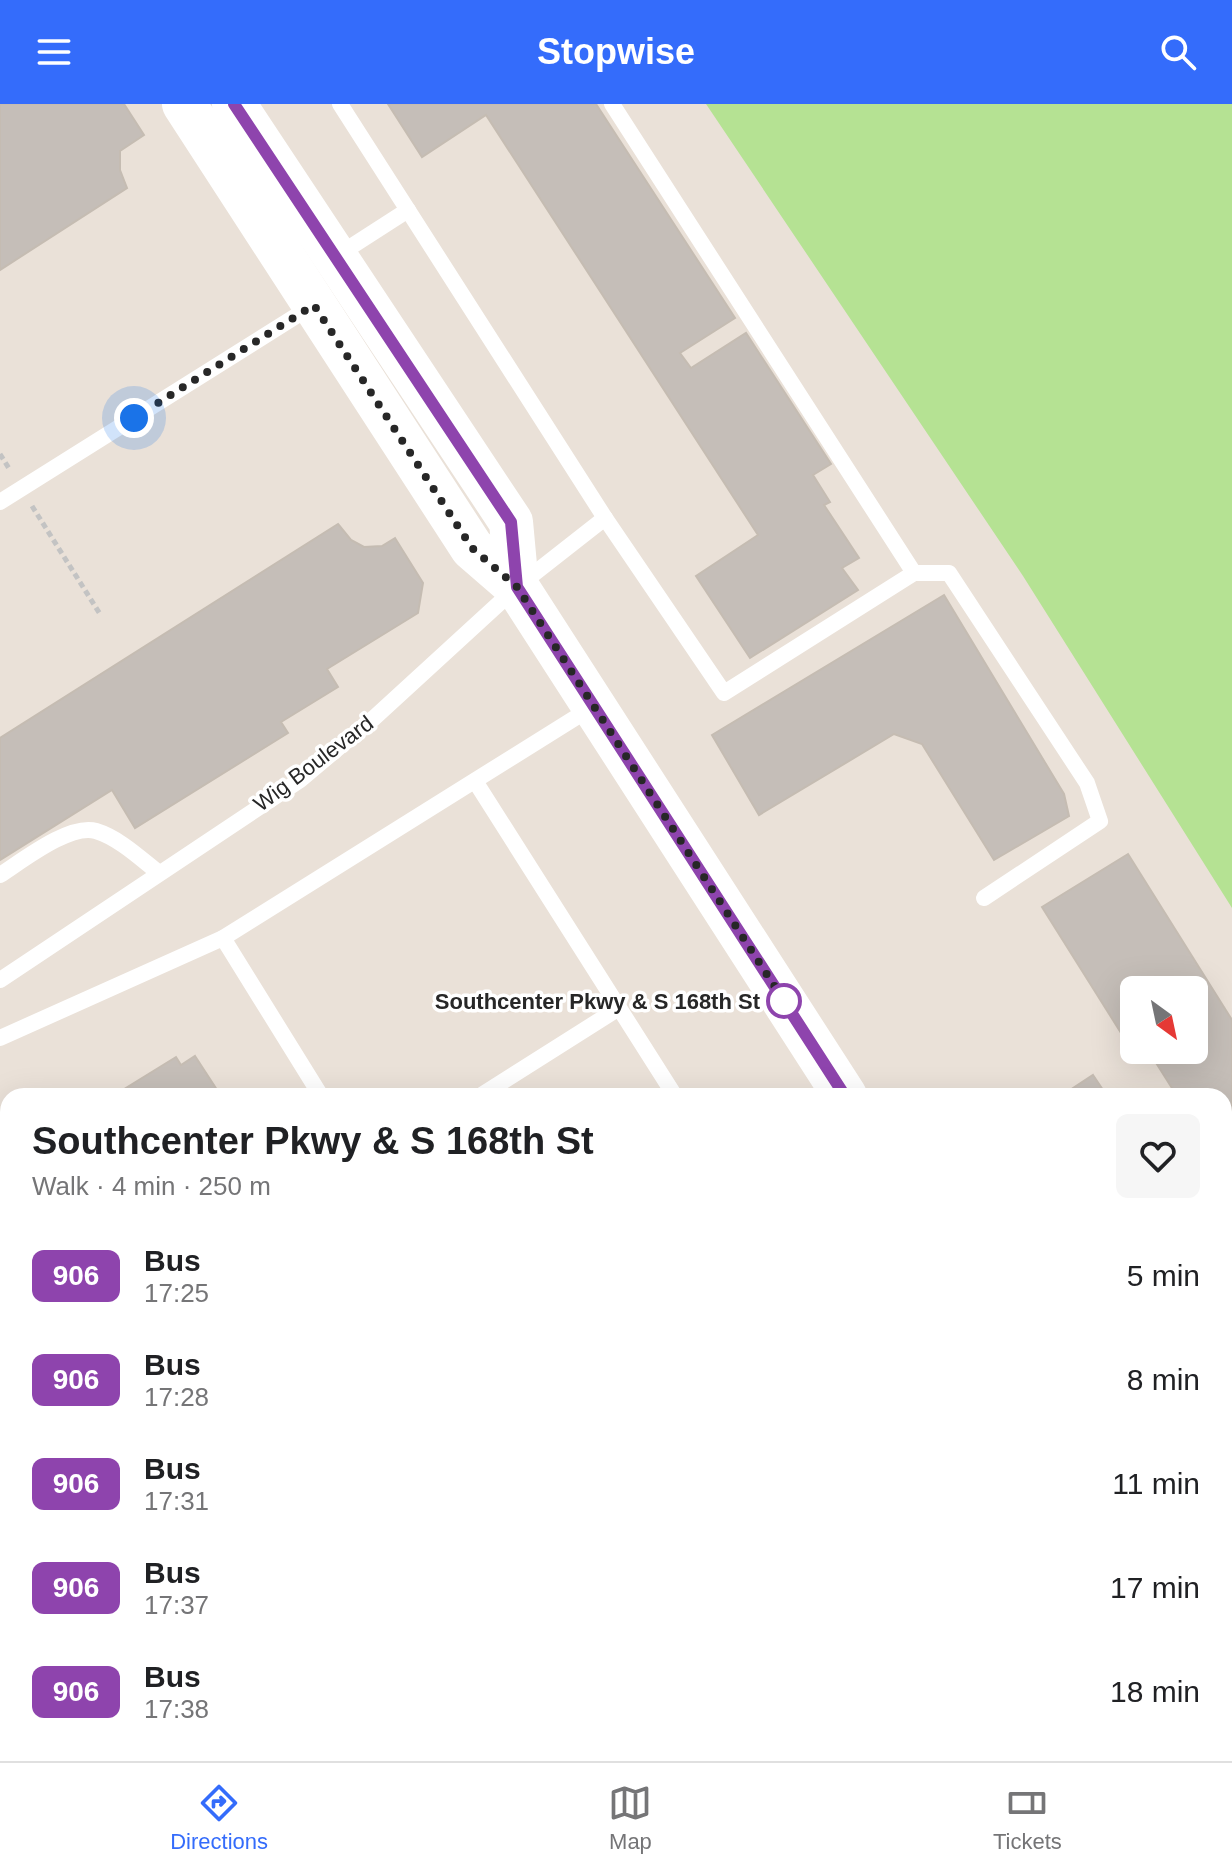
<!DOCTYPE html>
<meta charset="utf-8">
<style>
:root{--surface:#fff;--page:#f6f6f6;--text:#202124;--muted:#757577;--line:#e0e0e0;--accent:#346cfb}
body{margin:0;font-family:Helvetica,sans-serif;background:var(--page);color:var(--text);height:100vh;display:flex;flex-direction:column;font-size:30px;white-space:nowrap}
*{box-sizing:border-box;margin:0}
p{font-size:26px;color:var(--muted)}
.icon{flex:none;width:44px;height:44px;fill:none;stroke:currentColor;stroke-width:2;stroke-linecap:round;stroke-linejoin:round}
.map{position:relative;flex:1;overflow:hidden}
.details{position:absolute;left:0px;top:984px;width:1232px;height:674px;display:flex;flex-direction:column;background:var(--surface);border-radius:24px 24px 0 0;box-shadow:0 8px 32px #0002}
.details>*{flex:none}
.badge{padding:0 16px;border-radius:12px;font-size:28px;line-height:52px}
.needle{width:52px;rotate:147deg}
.tools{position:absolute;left:1120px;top:872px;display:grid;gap:16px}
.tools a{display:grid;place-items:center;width:88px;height:88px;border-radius:12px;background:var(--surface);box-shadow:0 8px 32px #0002;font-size:40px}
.you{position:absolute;width:40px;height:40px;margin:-20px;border:6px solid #fff;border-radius:50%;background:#1a73e8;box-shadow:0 0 0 12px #1a73e833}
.map>.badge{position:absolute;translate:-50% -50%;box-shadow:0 0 0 4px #fff}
.round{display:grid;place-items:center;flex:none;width:84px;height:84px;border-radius:12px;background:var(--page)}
.head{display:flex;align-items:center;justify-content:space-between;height:136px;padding:0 32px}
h1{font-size:38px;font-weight:600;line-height:60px}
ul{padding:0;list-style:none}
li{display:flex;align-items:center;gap:24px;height:104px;padding:0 32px}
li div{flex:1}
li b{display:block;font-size:30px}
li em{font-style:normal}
li .badge{min-width:88px;font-weight:700;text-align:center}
header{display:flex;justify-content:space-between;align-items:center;height:104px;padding:0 32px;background:var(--accent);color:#fff;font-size:36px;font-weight:600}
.dock{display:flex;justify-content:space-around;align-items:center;height:112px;border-top:2px solid var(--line);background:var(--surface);font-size:22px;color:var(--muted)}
.dock a{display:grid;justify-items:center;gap:4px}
.dock .current{color:var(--accent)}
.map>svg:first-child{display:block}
</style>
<header><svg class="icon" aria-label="menu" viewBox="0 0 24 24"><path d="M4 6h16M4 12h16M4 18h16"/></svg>Stopwise<svg class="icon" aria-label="search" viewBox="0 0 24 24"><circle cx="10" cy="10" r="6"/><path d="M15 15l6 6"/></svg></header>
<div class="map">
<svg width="1232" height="1657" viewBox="0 0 1232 1657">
<rect width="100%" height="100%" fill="#eae1d8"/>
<polygon fill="#b5e293" points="706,0 1232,0 1232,804 1023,472"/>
<g fill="#c5beb8" stroke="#c5bcb2" stroke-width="2">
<polygon points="0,0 124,0 144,31 120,47 120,66 127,84 0,166"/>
<polygon points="388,0 596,0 735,214 680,249 691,264 746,229 831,360 813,371 830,398 824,401 859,454 842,464 858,486 750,554 696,472 758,431 486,11 422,53"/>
<polygon points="338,420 351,436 364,443 382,442 395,434 423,479 418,509 327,565 338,583 281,618 288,629 135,724 112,686 0,756 0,634"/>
<polygon points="944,491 1064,690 1069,712 994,756 922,640 894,630 759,711 712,631"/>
<polygon points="1128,750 1232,916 1232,1005 1224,1010 1224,992 1177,992 1148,946 1194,946 1194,886 1134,886 1134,936 1128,940 1042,803"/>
<polygon points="195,952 221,992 113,992 176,953 181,961"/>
<polygon points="1093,971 1107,992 1061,992"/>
<polygon points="8,1058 8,1650 140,1650 129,1657 0,1657 0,1063"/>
<polygon points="497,1650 692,1650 681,1657 486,1657"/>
</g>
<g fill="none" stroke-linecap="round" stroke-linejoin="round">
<g stroke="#c3c3c3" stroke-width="5" stroke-dasharray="6 4" stroke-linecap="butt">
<polyline points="0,350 10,366"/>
<polyline points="32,402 100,510"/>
</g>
<g stroke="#fff" stroke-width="16">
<polyline points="340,0 605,414 724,589 914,469 949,469 1087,679 1100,717 984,794"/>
<polyline points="612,0 914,469"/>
<polyline points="335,153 408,106"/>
<polyline points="0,398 312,202"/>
<polyline points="475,677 675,992"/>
<path d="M0,771C22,757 70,719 96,727C119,734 140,754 159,769"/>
<polyline points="223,834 591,604"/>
<polyline points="0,876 300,676 374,614 517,483 605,414"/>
<polyline points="0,934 223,834 321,992"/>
<polyline points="480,992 619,904"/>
<polyline points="1138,1650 1143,1657"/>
<polyline points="276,1657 287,1650"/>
<polyline points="444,1657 455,1650"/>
<polyline points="756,1657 767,1650"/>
<polyline points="879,1657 891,1650"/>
</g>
<g stroke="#fff" stroke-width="44">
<polyline points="184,0 472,444 517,483 845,992"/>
<polyline points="234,0 511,418 517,483"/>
<polyline points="1224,1574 1232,1586"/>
</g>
</g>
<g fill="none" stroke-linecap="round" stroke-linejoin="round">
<defs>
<polyline id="line" points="234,0 511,418 517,483 845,992"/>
</defs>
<use href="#line" stroke="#fff" stroke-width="18"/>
<use href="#line" stroke="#8e44ad" stroke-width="12"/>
<polyline stroke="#272727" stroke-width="8" stroke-dasharray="0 14.4" points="134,314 314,201 472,444 517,483 784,897"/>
</g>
<circle fill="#fff" stroke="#8e44ad" stroke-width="4" cx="784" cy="897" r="16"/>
<g text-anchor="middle" stroke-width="7" stroke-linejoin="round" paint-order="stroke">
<g font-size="22" fill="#272727" stroke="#fff">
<text transform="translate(313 659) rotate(-37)" y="8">Wig Boulevard</text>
</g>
<g font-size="22" font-weight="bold" fill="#272727" stroke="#fff" text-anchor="end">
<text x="760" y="905">Southcenter Pkwy &amp; S 168th St</text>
</g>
</g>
</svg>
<div class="tools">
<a><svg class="needle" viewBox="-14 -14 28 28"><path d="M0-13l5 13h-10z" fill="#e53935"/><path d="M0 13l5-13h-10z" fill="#757577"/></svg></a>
</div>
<div class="you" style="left:134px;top:314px"></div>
<section class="details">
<div class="head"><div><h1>Southcenter Pkwy &amp; S 168th St</h1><p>Walk · 4 min · 250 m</p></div><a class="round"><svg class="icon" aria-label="heart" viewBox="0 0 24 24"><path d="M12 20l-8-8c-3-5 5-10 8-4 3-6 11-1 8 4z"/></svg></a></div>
<ul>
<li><span class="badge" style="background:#8e44ad;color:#fff">906</span><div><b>Bus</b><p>17:25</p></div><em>5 min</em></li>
<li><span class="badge" style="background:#8e44ad;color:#fff">906</span><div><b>Bus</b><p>17:28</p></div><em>8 min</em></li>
<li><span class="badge" style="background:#8e44ad;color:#fff">906</span><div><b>Bus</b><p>17:31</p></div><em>11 min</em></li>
<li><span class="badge" style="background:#8e44ad;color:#fff">906</span><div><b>Bus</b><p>17:37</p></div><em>17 min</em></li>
<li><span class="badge" style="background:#8e44ad;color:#fff">906</span><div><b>Bus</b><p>17:38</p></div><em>18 min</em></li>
</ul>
</section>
</div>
<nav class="dock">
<a class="current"><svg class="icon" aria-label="directions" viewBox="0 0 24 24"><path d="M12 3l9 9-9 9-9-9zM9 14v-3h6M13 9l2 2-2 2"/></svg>Directions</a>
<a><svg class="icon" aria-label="map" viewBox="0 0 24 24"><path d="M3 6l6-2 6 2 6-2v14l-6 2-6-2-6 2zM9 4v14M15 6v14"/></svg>Map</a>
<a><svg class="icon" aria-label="tickets" viewBox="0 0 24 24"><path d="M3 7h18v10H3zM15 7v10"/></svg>Tickets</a>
</nav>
